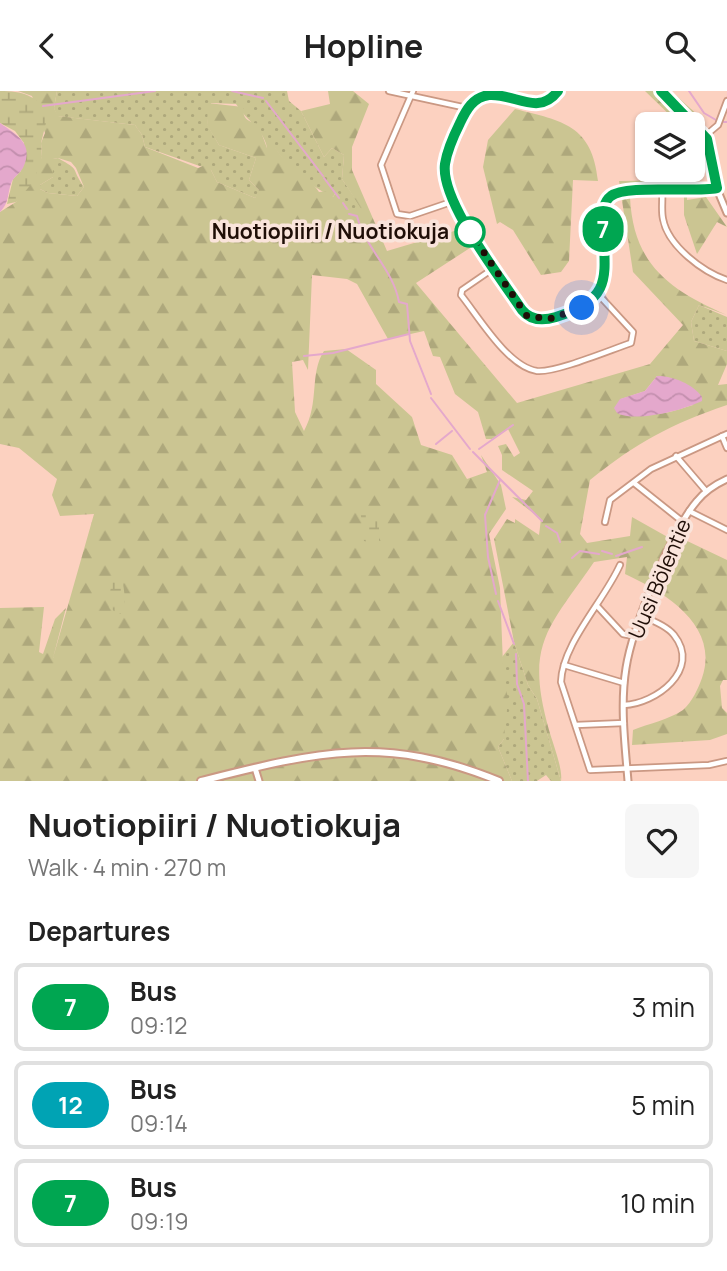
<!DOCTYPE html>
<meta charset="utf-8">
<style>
:root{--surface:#fff;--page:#f6f6f6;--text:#222;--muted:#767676;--line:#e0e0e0}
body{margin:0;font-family:Manrope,sans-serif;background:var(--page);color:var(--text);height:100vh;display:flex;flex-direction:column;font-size:26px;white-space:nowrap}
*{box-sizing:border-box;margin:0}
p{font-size:23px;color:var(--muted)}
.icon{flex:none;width:38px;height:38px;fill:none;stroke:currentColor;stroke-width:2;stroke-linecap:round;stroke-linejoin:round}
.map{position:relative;height:690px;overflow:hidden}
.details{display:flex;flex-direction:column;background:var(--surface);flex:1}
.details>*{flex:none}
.badge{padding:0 14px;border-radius:23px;font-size:24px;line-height:46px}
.tools{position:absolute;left:635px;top:21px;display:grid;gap:14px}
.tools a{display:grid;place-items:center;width:70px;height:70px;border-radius:10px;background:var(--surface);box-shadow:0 2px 5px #0004;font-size:35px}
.you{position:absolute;width:35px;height:35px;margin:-18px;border:5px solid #fff;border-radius:50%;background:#1a73e8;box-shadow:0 0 0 10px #1a73e833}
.map>.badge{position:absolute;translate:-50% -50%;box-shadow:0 0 0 4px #fff}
h2{padding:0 28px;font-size:26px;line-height:63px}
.round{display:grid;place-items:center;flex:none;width:74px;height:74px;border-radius:10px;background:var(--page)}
.overview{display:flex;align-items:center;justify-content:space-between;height:119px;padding:0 28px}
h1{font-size:33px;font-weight:700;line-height:52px}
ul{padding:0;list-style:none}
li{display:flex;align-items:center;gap:21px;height:88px;margin:0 14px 10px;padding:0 14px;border:4px solid var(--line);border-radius:10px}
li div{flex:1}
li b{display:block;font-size:26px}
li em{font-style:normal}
li .badge{min-width:77px;font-weight:700;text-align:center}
header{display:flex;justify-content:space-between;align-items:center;height:91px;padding:0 28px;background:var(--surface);font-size:32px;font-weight:700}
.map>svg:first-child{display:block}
</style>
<header><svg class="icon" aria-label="back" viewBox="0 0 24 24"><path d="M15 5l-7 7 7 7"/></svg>Hopline<svg class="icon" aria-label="search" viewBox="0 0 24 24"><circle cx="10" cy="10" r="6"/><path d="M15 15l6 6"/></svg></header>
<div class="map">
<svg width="727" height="690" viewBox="0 0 727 690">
<defs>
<pattern id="green-dots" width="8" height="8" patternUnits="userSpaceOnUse" patternTransform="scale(1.75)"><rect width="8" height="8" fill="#cbc592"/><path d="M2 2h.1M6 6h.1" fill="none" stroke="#aea87c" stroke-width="1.8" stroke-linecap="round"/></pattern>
<pattern id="forest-firs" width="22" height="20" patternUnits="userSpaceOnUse" patternTransform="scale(1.75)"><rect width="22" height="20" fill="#cbc592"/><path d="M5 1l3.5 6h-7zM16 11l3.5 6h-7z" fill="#aea87c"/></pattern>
<pattern id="wetland-marsh" width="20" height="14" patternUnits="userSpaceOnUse" patternTransform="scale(1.75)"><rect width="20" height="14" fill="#cbc592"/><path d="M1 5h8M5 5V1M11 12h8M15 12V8" fill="none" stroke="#aea87c"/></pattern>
<pattern id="water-waves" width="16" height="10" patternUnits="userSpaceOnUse" patternTransform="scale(1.75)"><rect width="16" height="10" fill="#e4a8cc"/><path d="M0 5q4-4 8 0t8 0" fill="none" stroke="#c38fae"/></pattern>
</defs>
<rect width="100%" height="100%" fill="#fcd1c0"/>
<g fill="url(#green-dots)">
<path d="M57,0H287L289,10L301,20L324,66L332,57L344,64L342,88L363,119H349L336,101L333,106C317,100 284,73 275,57H267C264,39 246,29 236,13L211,12L207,33L219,54L256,67L249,89L260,100L255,107L217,91L211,79L145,56L142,44L135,34L57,25L54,17Z"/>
<path d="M58,67C82,81 69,74 84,96L77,105L48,102L40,98V94L53,86V68Z"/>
<polygon points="699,214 727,226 727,260 694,250 691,231"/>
<polygon points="514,551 528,594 537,608 561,690 551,690 546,684 537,690 512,690 498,656 504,648 502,566"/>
</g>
<g fill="url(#forest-firs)" fill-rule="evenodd">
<path d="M18,0H57L54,17L58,25L135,34L142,44L145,56L198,77L208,73L217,91L255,107L259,99L249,89L256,67L219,54L207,34L208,12L243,16C243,28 247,30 258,33L267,57L275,56C286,76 308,83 319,101L327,100L333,106L337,100L349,119H362L342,88L344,64L332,57L324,66L301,20L330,13L328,0H353L369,13L352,56V79L387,160L461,138L473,155L416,192L517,312L650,273L683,234L633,181L619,90L681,89L682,79H693V33H679L645,0H671L700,26L697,58L702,88L687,91V109L706,106L727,136L717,131L697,163L684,124V104L630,106C633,173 669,199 727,224L699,214L691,231L694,250L727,260V273L718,294L727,293V314C671,333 636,352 590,389L580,443L587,452L630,445L632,426L680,453L683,448L727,469V589H723L720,595L722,617L727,622V643L710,649L632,654L633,639C648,633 670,628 683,619C692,611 698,598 702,587C720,535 666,502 625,483L627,466L594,471C547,539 525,553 549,639C553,653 563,678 561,690L537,608L528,594L514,551L494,448L507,428L515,432V428L539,444L541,428L512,406L526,409L533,400L502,379V364L498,355L506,353L514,366L520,362L508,338L492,348H486L478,321L455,303L440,266L433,265L424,240L388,248L357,193L347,188L312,184L308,279L303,269L292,271L295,321L304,340C320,311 309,283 324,260L346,258L376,279V293L412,326L421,354L452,364L467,388L487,381L481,364L501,394L506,418L489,443L500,497L503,574L508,609L504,648L498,656L512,690H0V517L44,516L39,561L43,563L55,528L66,517L53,567L94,423L60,425L52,404L57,388L19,357L0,353V121L16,111L42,66L41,52L45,42L32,5ZM58,67L71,71L76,77L84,96L77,105L48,102L40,98V94L53,86V68ZM657,285L670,287L693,314C660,324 651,329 621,308L645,300Z"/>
<path d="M515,18C563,30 592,34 598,90L573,89L569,170L561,181L541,184L513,139L500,131L497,133L483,76L488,49Z"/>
</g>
<g fill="url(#wetland-marsh)">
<path d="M0,0C22,0 37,4 48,24L41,52L42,66L34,90L16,111L7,113L13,88L21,80L24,52L15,40L0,32Z"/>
<polygon points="365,416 379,432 379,450 374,454 364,450 360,417"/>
<path d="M114,480L121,481C123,495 128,510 121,523L110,518L108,512Z"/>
</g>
<g fill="url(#water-waves)">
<path d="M0,32C16,44 35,52 23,77C20,82 15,85 12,90C7,102 10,111 0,121Z"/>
<path d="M657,285C673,285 693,293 702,306V310C683,319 636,332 617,322L614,317L620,308L645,300Z"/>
</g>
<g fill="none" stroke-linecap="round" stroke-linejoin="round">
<g stroke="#e4a8cc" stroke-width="2">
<polyline points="232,0 263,7"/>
<polyline points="689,0 704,22 716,29"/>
<polyline points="266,10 323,85"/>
<polyline points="43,15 155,0"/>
<polyline points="722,31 727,31"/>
<polyline points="324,87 339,107"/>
<polyline points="343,112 347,118"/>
<path d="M349,123L357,125C365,157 393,178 399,211L407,213L410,250L431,303"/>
<polyline points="304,265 333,262 409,243"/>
<polyline points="431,307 470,358"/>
<polyline points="436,353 452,340"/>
<polyline points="479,358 513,334"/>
<polyline points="473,361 542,430"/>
<polyline points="546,435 557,442 560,451"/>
<polyline points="602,460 612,463"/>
<polyline points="616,465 642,456"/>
<polyline points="572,467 580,460 599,463"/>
<polyline points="496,503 488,466 485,424 500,389"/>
<polyline points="498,510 514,553"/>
<polyline points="516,563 517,593 524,613 528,690"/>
</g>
<defs>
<g id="minor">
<polyline points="389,0 467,17"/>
<polyline points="413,0 381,74 397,123 410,125 454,110"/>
<polyline points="661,0 705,45 717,98"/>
<polyline points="705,45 718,34 727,10"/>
<path d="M662,100C663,109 661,119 663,128C668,155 703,181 727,189"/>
<path d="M494,177L462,199L461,204C478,225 508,276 537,280C555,282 610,259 631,252L633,241L598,203"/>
<polyline points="722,345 727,357"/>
<polyline points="676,365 706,400"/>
<polyline points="634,392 683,431"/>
<polyline points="689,420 727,439"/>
<polyline points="605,431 610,409 651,378 727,343"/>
<path d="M620,474C604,510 562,553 561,591L590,679L709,674L727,670"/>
<polyline points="598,516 623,543 633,545"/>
<polyline points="564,574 624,592"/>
<path d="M624,614C655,613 702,579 674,544C667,535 652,529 641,525"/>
<polyline points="576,634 624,632"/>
</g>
<g id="tertiary">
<path d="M558,0L541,13L497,5L476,8L465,21L445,71L450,98L464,131L527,225C539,231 551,227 564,223C641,199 580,132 610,106C627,91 692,103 717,98L727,122"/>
<polyline points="255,677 259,690"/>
<path d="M628,690C625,653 620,614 626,577C632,538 671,440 697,410C705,400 716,393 727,388"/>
</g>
<path id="secondary" d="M201,690C316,661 384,643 499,690"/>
</defs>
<use href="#minor" stroke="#ca9883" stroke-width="8"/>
<use href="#tertiary" stroke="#ca9883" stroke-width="9"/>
<use href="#secondary" stroke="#ca9883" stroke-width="10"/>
<use href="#minor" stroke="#fff" stroke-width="4.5"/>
<use href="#tertiary" stroke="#fff" stroke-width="5"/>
<use href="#secondary" stroke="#fff" stroke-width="6"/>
</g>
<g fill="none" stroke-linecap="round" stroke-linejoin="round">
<defs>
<path id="line" d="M558,0C538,26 515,2 489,4C473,6 466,19 460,32C454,44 447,60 445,73C440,110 501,187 522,219C531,230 543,230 556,226C616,207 604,184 603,130C603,121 603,111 611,105C626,93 693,102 717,97L707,48L661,0"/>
</defs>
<use href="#line" stroke="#fff" stroke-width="16"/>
<use href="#line" stroke="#00a651" stroke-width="10"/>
<polyline stroke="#1f0e07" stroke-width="7" stroke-dasharray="0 12.6" points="470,141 527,225 549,228 582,217"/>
</g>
<circle fill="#fff" stroke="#00a651" stroke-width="3.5" cx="470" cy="141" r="14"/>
<g text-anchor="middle" stroke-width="7" stroke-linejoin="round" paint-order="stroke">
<g font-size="21" font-weight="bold" fill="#1f0e07" stroke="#fae4db" text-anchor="end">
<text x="449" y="148">Nuotiopiiri / Nuotiokuja</text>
</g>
<g font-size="21" fill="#1f0e07" stroke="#fae4db">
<text transform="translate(660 488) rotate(-67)" y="7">Uusi Bölentie</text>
</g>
</g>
</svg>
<div class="tools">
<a><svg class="icon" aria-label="layers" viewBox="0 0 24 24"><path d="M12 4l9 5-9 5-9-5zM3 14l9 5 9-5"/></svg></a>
</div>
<div class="you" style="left:582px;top:217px"></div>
<b class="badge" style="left:603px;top:138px;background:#00a651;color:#fff">7</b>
</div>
<section class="details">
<div class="overview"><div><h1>Nuotiopiiri / Nuotiokuja</h1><p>Walk · 4 min · 270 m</p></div><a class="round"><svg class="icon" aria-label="heart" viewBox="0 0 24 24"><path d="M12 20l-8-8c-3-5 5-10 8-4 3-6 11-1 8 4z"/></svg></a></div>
<h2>Departures</h2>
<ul>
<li><span class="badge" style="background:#00a651;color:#fff">7</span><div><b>Bus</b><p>09:12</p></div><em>3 min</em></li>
<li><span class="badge" style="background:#00a3b4;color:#fff">12</span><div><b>Bus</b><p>09:14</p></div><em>5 min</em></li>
<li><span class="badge" style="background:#00a651;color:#fff">7</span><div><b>Bus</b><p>09:19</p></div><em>10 min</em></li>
</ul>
</section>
